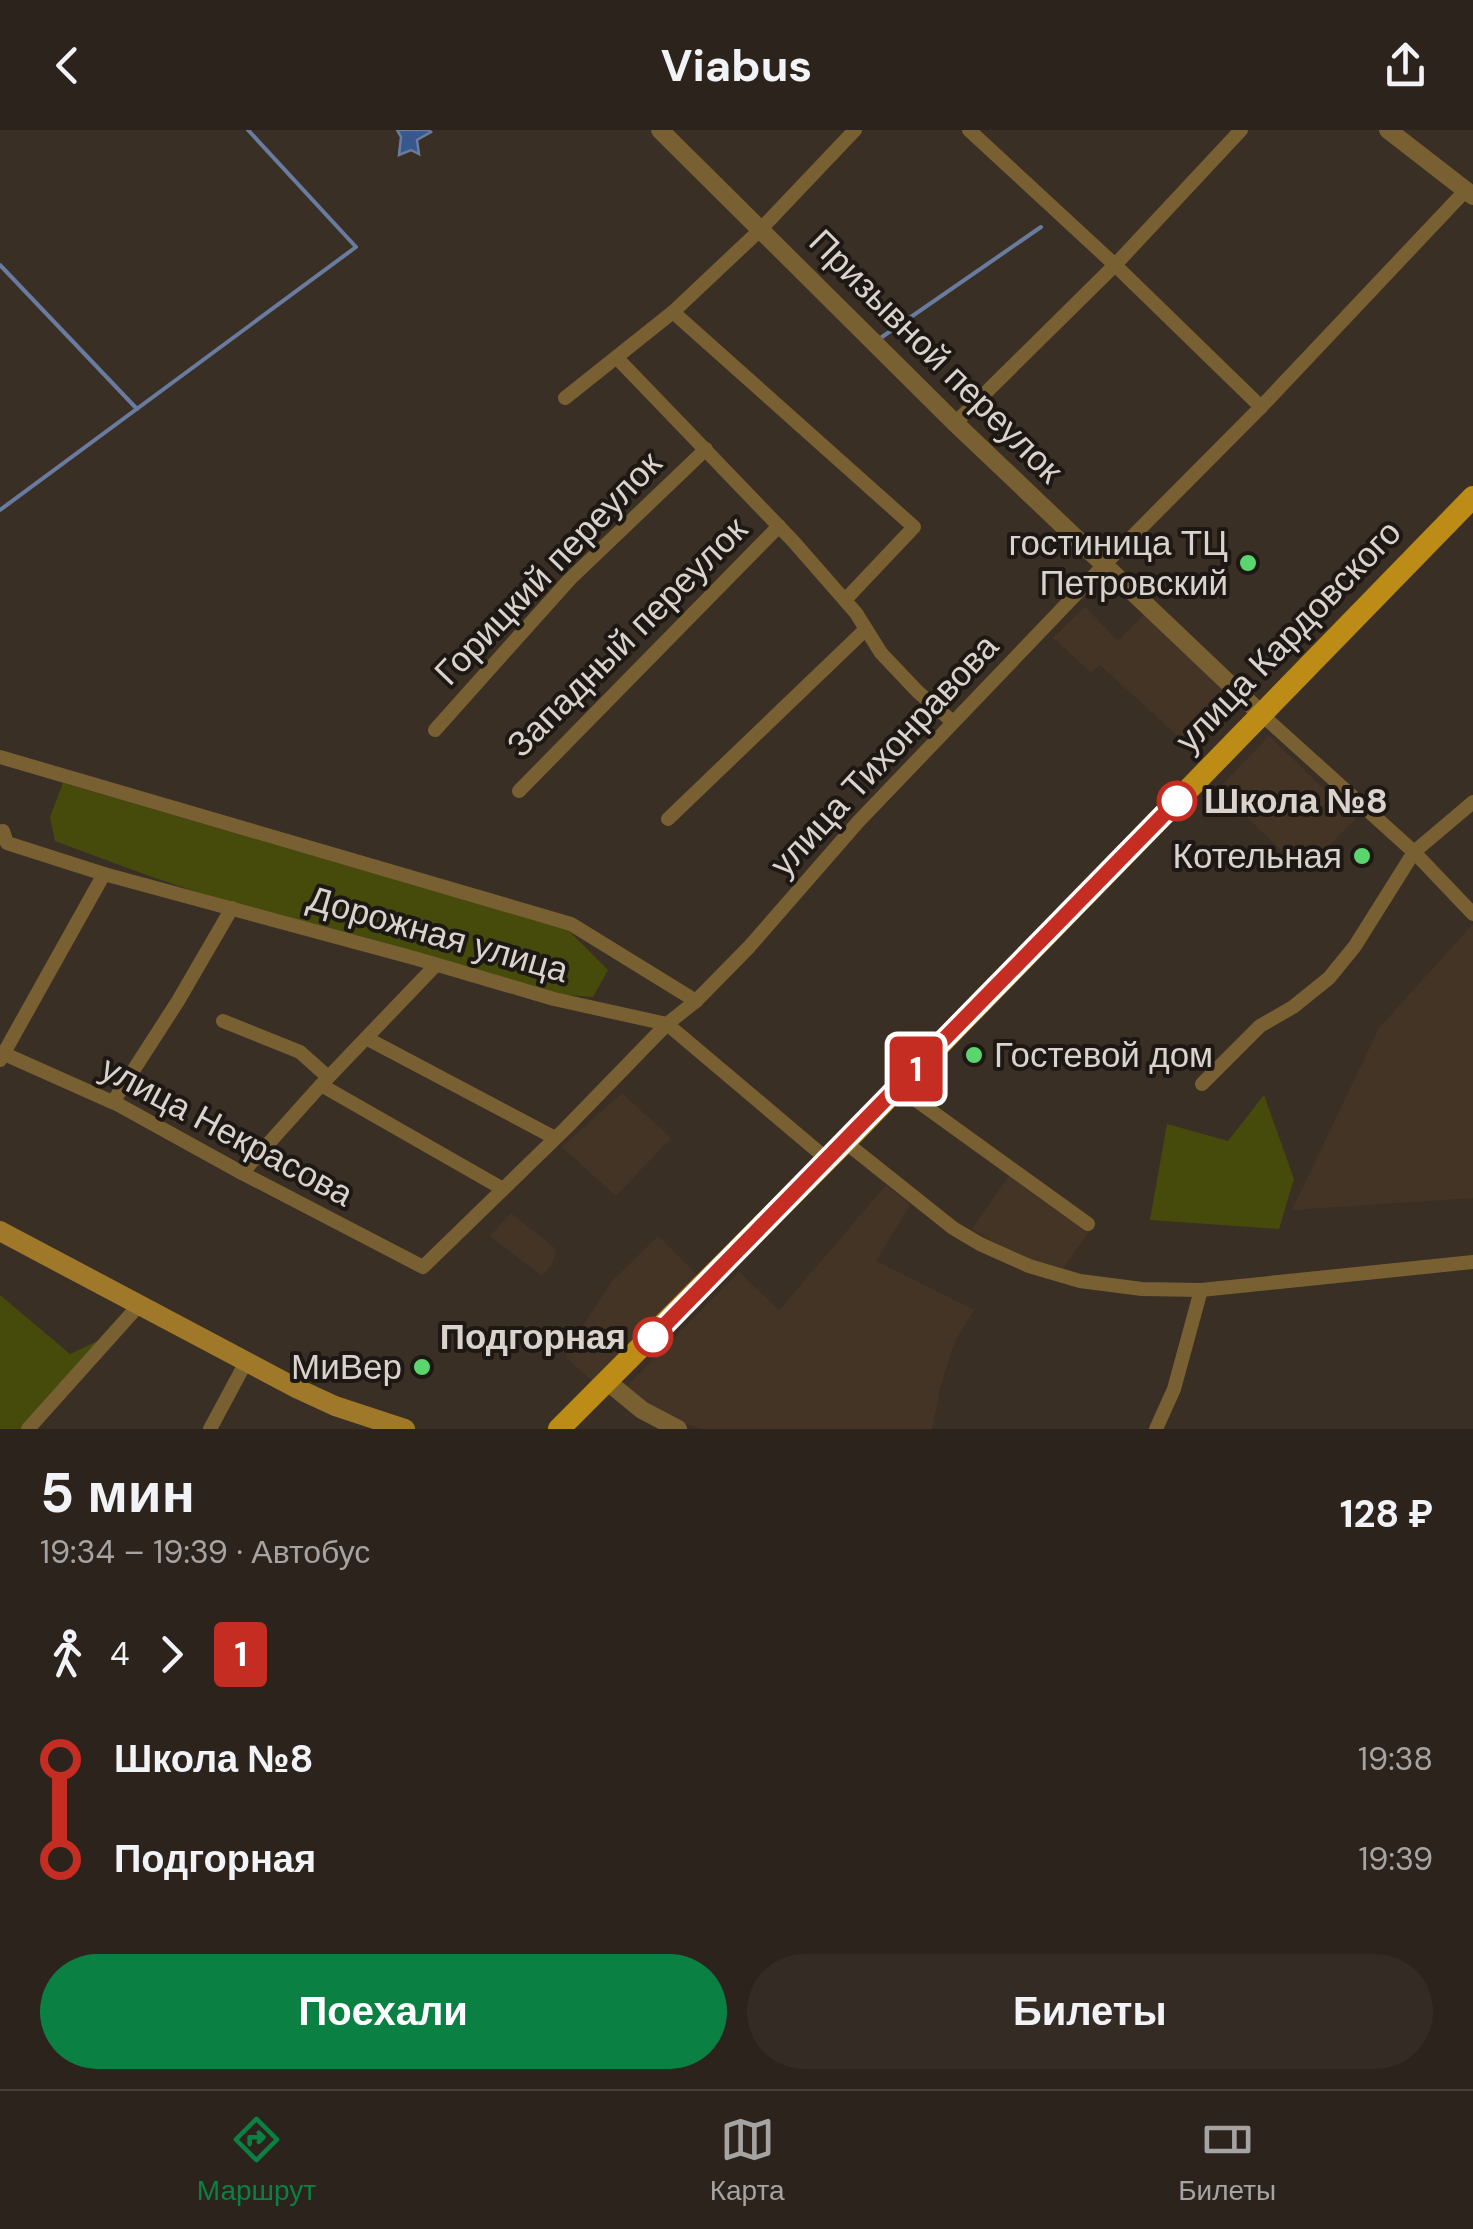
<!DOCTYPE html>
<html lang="ru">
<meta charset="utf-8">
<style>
:root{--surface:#2c231c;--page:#342b25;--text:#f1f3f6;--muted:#a6a4a3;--line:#48403b;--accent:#0b8043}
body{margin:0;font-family:"DM Sans",sans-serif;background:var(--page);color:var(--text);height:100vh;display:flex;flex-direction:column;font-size:38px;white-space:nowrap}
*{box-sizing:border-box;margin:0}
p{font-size:32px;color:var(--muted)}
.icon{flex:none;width:55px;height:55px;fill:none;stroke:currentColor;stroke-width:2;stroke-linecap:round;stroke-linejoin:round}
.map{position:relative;height:1299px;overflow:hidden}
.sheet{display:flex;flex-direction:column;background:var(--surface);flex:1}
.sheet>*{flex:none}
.badge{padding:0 20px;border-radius:8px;font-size:35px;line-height:65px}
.map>.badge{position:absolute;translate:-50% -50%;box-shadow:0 0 0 5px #fff}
.legs{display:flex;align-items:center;gap:15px;height:110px;padding:0 40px;font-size:32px}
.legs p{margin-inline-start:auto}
.summary{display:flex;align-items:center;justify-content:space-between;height:170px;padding:0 40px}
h1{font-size:55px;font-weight:700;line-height:75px}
.button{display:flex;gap:20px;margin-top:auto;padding:20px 40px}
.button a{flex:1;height:115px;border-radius:60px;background:var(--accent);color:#fff;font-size:40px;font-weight:700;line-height:115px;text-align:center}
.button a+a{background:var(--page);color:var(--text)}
ul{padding:0 40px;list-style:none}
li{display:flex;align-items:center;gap:35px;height:100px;font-size:38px}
li i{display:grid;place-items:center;width:15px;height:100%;margin:0 12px;background:currentColor}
li i::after{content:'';width:25px;height:25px;margin:-12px;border:8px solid;border-radius:50%;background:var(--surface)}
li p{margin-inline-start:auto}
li:first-child i{background:linear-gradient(#0000 50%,currentColor 0)}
li:last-child i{background:linear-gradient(currentColor 50%,#0000 0)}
header{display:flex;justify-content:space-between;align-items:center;height:130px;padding:0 40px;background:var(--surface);font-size:45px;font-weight:700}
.tab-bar{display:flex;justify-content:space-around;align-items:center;height:140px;border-top:2px solid var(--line);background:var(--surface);font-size:28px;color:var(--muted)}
.tab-bar a{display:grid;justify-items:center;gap:5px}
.tab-bar .active{color:var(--accent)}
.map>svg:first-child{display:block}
</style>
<header><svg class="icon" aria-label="back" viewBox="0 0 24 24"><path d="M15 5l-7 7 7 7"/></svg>Viabus<svg class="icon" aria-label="share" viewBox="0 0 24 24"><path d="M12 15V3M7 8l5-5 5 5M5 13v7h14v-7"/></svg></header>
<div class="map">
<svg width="1473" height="1299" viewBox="0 0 1473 1299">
<rect width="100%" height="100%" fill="#3a2f25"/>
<g fill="#443425">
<polygon points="1085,477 1118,511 1146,483 1228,562 1181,609 1100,535 1091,542 1053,508"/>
<polygon points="1269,606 1355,689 1303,742 1218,659"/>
<polygon points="1473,794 1473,1068 1292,1080 1379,898"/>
<polygon points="622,963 671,1008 616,1066 562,1017"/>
<polygon points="1013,1040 1093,1096 1059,1144 1041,1140 972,1099"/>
<polygon points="886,1055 910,1075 876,1131 974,1180 954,1213 941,1255 932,1299 701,1299 669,1288 648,1275 627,1256 739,1142 779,1180"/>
<polygon points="511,1083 556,1119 552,1134 542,1146 490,1106"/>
<polygon points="658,1106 698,1146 592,1251 567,1228 567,1220 612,1151"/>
</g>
<g fill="#464b0c">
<path d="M63,653L568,800L608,840L593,867L554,864L277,784C201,767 128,738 55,711L50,687Z"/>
<polygon points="1264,965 1294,1049 1279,1099 1150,1090 1167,994 1228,1011"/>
<polygon points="0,1165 70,1224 108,1206 26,1299 0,1299"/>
</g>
<polygon fill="#38578d" stroke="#697ca0" stroke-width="2.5" points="397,0 429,0 431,2 417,10 419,24 411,20 399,25 401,7"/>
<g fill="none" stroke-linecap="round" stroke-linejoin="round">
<g stroke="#697ca0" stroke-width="4">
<polyline points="0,135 137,279"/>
<polyline points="882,207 1041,97"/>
<polyline points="0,380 356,117 248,0"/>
</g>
<g stroke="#786032" stroke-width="14">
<polyline points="969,0 1115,135 1261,277"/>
<polyline points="673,182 914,397 845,470"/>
<polyline points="617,228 793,411 856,483 881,523 918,562 953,592"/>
<polyline points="565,268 673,182 761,99 855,0"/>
<polyline points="955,293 1115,135 1241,0"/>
<polyline points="1261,584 1414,722 1473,784"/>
<polyline points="435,600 570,449 706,319"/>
<polyline points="0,627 571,794 696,871"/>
<polyline points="519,661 779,396"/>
<polyline points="668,689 866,499"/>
<polyline points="0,702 3,701 7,713 104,744 414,828 554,869 667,894 828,1030"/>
<polyline points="223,891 300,922 328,947"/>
<polyline points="366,908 555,1008"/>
<polyline points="0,922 119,975 242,1043 423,1137 566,998 667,894 696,871 749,817 858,692 1103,436 1261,277 1466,60"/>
<polyline points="0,930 104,744"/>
<polyline points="1202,954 1260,896 1293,877 1329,848 1355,816 1414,722 1473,672"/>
<polyline points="321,955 503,1059"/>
<polyline points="898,957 1088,1094"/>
<polyline points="113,972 178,871 232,778"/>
<polyline points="845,1012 953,1098 980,1114 1029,1136 1080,1151 1142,1159 1201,1160 1473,1132"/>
<polyline points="242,1043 321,955 435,836"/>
<polyline points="28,1299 140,1174"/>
<polyline points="210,1299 246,1232"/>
<polyline points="1156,1299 1174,1259 1201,1160"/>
</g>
<g stroke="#786032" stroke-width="18">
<polyline points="660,0 955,293 1261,584"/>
<polyline points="1388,0 1473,66"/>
<polyline points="608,1252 642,1280 678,1299"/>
</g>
<polyline stroke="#9f7929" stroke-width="20" points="0,1101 296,1258 335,1276 405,1299"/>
<polyline stroke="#bd8c16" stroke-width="22" points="559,1299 853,1004 1473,367"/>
</g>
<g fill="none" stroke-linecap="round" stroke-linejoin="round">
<defs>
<polyline id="line-1" points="653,1207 1177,671"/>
</defs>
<use href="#line-1" stroke="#fff" stroke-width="22"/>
<use href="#line-1" stroke="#c52d22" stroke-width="15"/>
</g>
<g fill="#5bd56e" stroke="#1d1814" stroke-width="4">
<circle cx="1248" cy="433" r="10"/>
<circle cx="1362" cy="726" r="10"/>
<circle cx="974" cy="925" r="10"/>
<circle cx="422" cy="1237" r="10"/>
</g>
<g fill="#fff" stroke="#c52d22" stroke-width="5">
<circle cx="1177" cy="671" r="18"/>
<circle cx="653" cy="1207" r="18"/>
</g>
<g text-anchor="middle" stroke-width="8" stroke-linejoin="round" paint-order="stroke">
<g font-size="35" fill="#dad2cc" stroke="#1d1814">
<text transform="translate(936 226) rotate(45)" y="12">Призывной переулок</text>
<text transform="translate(548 438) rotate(-46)" y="12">Горицкий переулок</text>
<text transform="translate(1288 506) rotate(-46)" y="12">улица Кардовского</text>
<text transform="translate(627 507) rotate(-45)" y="12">Западный переулок</text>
<text transform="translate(884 625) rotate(-47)" y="12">улица Тихонравова</text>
<text transform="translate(438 804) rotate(16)" y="12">Дорожная улица</text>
<text transform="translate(227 1001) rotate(28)" y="12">улица Некрасова</text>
</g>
<g font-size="35" fill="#dad2cc" stroke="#1d1814" text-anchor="end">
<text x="1228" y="425">гостиница ТЦ<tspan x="1228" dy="40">Петровский</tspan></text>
<text x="1342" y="738">Котельная</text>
<text x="994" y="937" text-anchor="start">Гостевой дом</text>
<text x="402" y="1249">МиВер</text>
</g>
<g font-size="35" font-weight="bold" fill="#dad2cc" stroke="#1d1814" text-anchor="start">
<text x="1204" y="683">Школа №8</text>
<text x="626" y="1219" text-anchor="end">Подгорная</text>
</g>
</g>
</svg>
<b class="badge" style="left:916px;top:939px;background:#c52d22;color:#fff">1</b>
</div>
<section class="sheet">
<div class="summary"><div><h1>5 мин</h1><p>19:34 – 19:39 · Автобус</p></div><b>128 ₽</b></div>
<div class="legs"><svg class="icon" aria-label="walk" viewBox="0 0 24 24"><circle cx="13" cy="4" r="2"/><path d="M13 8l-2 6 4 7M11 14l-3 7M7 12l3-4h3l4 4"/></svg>4<svg class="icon" aria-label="forward" viewBox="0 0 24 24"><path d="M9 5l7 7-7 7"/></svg><b class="badge" style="background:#c52d22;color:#fff">1</b></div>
<ul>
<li><i style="color:#c52d22"></i><b>Школа №8</b><p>19:38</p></li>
<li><i style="color:#c52d22"></i><b>Подгорная</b><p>19:39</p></li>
</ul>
<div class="button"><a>Поехали</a><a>Билеты</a></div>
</section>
<nav class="tab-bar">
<a class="active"><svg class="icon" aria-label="directions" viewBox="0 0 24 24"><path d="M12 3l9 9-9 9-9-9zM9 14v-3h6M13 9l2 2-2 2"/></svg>Маршрут</a>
<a><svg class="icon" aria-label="map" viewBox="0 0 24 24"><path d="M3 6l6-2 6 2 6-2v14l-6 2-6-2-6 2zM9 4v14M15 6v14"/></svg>Карта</a>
<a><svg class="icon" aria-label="tickets" viewBox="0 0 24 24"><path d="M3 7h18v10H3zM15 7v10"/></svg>Билеты</a>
</nav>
